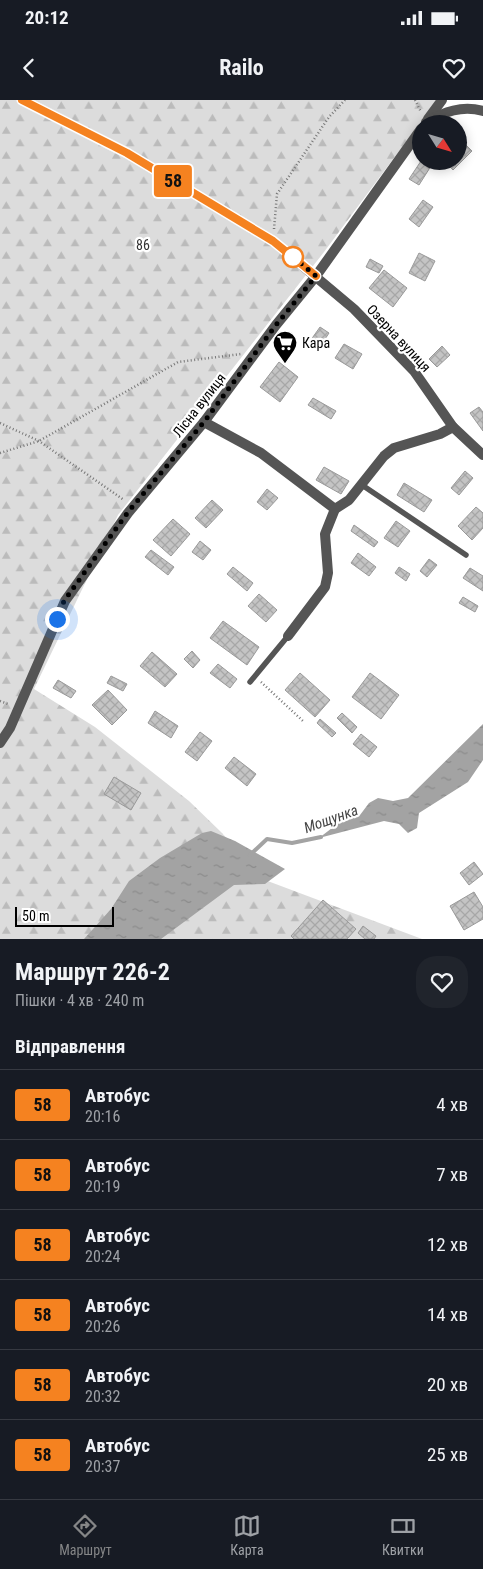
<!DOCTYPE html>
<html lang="uk">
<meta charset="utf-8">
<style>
:root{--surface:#171b24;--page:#20242c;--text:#f1f3f6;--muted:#9ea1a6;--line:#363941;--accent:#858687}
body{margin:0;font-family:"Roboto Condensed",sans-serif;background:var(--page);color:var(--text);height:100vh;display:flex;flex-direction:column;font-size:19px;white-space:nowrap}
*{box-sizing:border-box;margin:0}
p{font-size:16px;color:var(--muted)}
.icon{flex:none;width:28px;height:28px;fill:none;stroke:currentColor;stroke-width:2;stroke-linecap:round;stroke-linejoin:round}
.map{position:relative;height:839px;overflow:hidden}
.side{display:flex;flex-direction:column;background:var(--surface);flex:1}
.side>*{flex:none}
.badge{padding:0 10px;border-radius:4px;font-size:18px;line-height:32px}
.needle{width:32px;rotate:127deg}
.buttons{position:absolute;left:412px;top:15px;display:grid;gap:10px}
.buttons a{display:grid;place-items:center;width:55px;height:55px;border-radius:50%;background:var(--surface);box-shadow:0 2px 12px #0003;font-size:25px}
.scale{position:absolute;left:15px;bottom:12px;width:99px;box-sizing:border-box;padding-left:5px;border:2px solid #000;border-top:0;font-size:14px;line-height:18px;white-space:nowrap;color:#000;-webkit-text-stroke:4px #fff;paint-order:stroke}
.you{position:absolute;width:25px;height:25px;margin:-12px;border:4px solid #fff;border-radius:50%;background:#1a73e8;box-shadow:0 0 0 8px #1a73e833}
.map>.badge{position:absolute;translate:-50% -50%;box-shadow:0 0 0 2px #fff}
h2{padding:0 15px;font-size:19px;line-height:45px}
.round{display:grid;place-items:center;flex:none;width:52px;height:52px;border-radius:20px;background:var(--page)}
.summary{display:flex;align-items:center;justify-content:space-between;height:85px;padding:0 15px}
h1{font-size:24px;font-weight:700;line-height:38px}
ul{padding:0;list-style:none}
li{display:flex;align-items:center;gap:15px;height:70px;padding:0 15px;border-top:1px solid var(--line)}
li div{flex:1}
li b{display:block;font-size:19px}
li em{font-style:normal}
li .badge{min-width:55px;font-weight:700;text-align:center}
.status{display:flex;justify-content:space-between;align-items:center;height:35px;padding:0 25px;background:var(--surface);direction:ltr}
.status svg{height:14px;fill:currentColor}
header{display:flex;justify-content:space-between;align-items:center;height:65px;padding:0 15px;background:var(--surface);font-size:22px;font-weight:700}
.tabs{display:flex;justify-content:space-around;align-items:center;height:70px;border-top:1px solid var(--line);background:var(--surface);font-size:14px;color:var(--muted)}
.tabs a{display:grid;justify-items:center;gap:2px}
.tabs .on{color:var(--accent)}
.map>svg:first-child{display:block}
</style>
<div class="status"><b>20:12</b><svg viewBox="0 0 49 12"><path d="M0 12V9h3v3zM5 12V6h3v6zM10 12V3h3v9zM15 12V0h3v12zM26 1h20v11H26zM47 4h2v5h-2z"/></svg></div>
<header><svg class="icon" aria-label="back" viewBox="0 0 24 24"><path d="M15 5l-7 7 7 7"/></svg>Railo<svg class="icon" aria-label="heart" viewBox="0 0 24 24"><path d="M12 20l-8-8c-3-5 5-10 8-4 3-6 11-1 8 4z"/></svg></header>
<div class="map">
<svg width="483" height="839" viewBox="0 0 483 839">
<defs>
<pattern id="forest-firs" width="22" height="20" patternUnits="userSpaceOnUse" patternTransform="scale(1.25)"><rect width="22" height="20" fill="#dcdcdc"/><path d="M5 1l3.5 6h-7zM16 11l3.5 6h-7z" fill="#bbb"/></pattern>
<pattern id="water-ripples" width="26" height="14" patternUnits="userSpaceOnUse" patternTransform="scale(1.25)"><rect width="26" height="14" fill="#a3a3a3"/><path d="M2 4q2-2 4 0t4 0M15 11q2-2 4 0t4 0" fill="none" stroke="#8b8b8b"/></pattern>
<pattern id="building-cross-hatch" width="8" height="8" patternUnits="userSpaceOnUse" patternTransform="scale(1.25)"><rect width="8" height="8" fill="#c4c4c4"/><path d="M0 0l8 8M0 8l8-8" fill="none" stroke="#a7a7a7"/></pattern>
</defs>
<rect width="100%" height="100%" fill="#fff"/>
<polygon fill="url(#forest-firs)" points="0,0 437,0 324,152 118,415 34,589 95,627 189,701 221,732 265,780 422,839 0,839"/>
<g fill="url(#water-ripples)">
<polygon points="483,624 483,660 468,682 419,713 417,728 408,733 399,724 384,721 319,738 332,728 333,721 339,716 360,715 369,703 378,698 393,701 408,698"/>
<polygon points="211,731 235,741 285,769 265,784 234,785 161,839 84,839 111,809 129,781 160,758 202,733"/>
</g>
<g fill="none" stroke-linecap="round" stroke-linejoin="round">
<polyline stroke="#a3a3a3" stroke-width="4" points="250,755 267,739 292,743 321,737"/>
</g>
<g fill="url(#building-cross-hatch)" stroke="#999">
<polygon points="460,39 472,51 453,70 445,61 459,61 459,41"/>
<polygon points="421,61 431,66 419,85 409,79"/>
<polygon points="423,100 433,107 419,127 409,119"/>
<polygon points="419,153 435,161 425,181 409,173"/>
<polygon points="370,159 383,166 379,173 366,167"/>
<polygon points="384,170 407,188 393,207 369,188"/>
<polygon points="320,227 329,233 318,250 308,244"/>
<polygon points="344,244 362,254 353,269 335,258"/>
<polygon points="442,246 450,255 437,267 429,259"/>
<polygon points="279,262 298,277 280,302 260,287"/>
<polygon points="313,298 336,311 331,319 308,305"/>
<polygon points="479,307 483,312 483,331 470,313"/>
<polygon points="324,367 349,381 341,394 316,380"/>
<polygon points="465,371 473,378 459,395 451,388"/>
<polygon points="404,383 432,400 424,412 397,395"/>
<polygon points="267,389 278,398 267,410 257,402"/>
<polygon points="212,400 223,410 206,428 195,418"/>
<polygon points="476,407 483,413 483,428 472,440 458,426"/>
<polygon points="173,419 190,434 171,456 153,440"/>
<polygon points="396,421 410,431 398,447 384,438"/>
<polygon points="354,425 378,442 374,447 351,431"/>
<polygon points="200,441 211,450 203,460 192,452"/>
<polygon points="151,450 174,467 168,475 145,457"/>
<polygon points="358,453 376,467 369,476 351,463"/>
<polygon points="429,459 437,465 427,477 420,471"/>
<polygon points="233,467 253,483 247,491 227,474"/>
<polygon points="399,467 410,474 406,481 395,473"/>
<polygon points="470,468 483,476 483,491 463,478"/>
<polygon points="259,494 277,510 266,522 248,506"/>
<polygon points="463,497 478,506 475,512 459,503"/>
<polygon points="223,521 259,547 247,565 210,538"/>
<polygon points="192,551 200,560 193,568 184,559"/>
<polygon points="152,552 177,574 165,587 140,566"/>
<polygon points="218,564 237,579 230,588 210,573"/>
<polygon points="300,573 330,600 315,617 285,590"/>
<polygon points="370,573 399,595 381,619 352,597"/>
<polygon points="111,576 127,584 123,591 107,583"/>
<polygon points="58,580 76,591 71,598 53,588"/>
<polygon points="108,590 127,610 112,625 92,605"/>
<polygon points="155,611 178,626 171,638 148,623"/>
<polygon points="342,613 357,627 352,633 337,618"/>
<polygon points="320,619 336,633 332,637 317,623"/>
<polygon points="200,632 212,641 197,661 185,652"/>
<polygon points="361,634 377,647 369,657 353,644"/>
<polygon points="234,657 256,674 247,686 225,668"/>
<polygon points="114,677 141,693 131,710 104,694"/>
<polygon points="474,762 483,774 469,785 460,773"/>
<polygon points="474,792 483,807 483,819 464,830 450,806"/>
<polygon points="323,800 356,829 347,839 294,839 291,836"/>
<polygon points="363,826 376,836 374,839 365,839 358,833"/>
</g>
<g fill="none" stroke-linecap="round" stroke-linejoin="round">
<g stroke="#777" stroke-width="2.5" stroke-dasharray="1 2.5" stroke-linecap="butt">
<polyline points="415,0 421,12"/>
<polyline points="274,129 277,94 329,17 345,0"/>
<polyline points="0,323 39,341 124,400"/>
<polyline points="0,353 39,341 178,262 241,254"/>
<polyline points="261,582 304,622"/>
<polyline points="0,601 8,604"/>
</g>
<g stroke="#555" stroke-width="5.5">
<polyline points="362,385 466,455"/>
<polyline points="250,582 288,536"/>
</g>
<g stroke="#555" stroke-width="10">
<polyline points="428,19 442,0"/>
<path d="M426,22C444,12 462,5 483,11"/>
<polyline points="204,322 261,353 335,409"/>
<polyline points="288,536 325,487 328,473 325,434 335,409 349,400 384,356 394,348 440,334 453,327"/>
<polyline points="0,643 10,628 65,501 128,413 204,322 276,225 316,176 421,29"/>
</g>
<polyline stroke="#555" stroke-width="10" points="22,0 127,53 273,141 354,209 414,271 453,327 483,355"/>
</g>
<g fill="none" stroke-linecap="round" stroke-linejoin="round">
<defs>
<polyline id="line" points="22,0 127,53 273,141 316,176"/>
</defs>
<use href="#line" stroke="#fff" stroke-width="11"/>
<use href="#line" stroke="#f58220" stroke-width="8"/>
<polyline stroke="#000" stroke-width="5" stroke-dasharray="0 9" points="57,519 64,501 128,412 204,322 276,225 316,176 287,152 293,157"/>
</g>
<defs>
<symbol id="supermarket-pin" viewBox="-11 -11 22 30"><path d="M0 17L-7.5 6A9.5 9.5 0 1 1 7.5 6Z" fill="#000" stroke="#fff"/><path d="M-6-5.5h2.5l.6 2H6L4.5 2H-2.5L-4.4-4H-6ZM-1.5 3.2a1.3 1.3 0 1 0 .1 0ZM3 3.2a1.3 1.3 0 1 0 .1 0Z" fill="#fff"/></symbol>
</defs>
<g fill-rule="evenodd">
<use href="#supermarket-pin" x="271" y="229" width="28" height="38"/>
</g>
<circle fill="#fff" stroke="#f58220" stroke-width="2.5" cx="293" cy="157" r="10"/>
<g text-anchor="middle" stroke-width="4.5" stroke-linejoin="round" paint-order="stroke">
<g font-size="14" fill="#333" stroke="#fff">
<text x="143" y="150">86</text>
</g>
<g font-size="14" fill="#000" stroke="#fff">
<text transform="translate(399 238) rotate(47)" y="5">Озерна вулиця</text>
<text transform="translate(199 305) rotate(-52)" y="5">Лісна вулиця</text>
</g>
<g font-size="14" fill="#000" stroke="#fff" text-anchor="start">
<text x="302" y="248">Кара</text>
</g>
<g font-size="15" font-style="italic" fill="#444" stroke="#fff">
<text transform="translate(331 719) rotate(-20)" y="5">Мощунка</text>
</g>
</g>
</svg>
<div class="buttons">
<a><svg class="needle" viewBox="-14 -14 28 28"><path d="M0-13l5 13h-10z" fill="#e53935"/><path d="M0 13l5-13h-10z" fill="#9ea1a6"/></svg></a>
</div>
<div class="scale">50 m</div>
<div class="you" style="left:57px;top:519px"></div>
<b class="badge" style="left:173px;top:81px;background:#f58220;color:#111">58</b>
</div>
<section class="side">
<div class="summary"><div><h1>Маршрут 226-2</h1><p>Пішки · 4 хв · 240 m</p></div><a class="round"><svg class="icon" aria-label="heart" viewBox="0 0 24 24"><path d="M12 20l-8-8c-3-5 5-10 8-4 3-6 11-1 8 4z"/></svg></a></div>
<h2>Відправлення</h2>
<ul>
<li><span class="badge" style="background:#f58220;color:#111">58</span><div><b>Автобус</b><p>20:16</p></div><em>4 хв</em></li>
<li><span class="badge" style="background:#f58220;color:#111">58</span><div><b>Автобус</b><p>20:19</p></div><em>7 хв</em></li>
<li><span class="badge" style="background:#f58220;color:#111">58</span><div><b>Автобус</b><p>20:24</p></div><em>12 хв</em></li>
<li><span class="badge" style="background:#f58220;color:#111">58</span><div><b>Автобус</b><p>20:26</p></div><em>14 хв</em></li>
<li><span class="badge" style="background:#f58220;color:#111">58</span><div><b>Автобус</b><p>20:32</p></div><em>20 хв</em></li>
<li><span class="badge" style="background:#f58220;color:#111">58</span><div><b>Автобус</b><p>20:37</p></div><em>25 хв</em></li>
</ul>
</section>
<nav class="tabs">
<a class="on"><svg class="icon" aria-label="directions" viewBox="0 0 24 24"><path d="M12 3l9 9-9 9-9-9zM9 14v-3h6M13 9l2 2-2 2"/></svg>Маршрут</a>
<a><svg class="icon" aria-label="map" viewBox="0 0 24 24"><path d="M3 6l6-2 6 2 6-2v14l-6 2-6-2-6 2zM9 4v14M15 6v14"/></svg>Карта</a>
<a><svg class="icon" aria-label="tickets" viewBox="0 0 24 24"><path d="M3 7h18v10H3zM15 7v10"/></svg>Квитки</a>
</nav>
